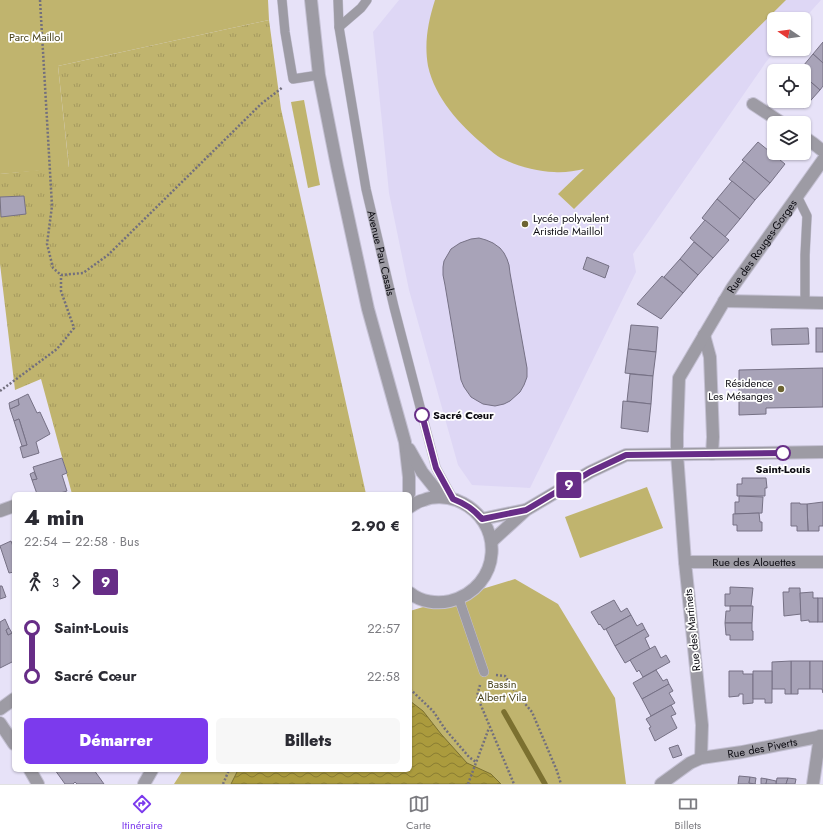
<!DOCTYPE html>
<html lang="fr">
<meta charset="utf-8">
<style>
:root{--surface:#fff;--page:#f7f7f7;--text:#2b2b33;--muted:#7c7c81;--line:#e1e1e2;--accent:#7c3aed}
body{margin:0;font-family:Jost,sans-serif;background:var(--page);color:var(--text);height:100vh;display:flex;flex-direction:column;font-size:15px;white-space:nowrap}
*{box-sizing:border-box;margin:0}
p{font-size:13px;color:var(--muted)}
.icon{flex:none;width:22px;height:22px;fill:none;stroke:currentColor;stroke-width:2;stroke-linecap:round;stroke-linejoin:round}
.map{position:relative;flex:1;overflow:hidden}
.details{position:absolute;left:12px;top:492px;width:400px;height:280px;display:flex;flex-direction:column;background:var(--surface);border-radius:6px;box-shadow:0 1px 3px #0004}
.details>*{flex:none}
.badge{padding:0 8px;border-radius:3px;font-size:14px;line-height:26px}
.needle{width:26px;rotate:283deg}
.controls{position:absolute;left:767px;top:12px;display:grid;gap:8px}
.controls a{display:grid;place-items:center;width:44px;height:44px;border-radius:6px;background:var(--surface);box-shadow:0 1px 3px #0004;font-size:20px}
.map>.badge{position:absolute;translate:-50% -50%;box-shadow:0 0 0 2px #fff}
.legs{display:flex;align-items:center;gap:6px;height:44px;padding:0 12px;font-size:13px}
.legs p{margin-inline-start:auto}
.overview{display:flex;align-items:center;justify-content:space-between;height:68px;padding:0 12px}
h1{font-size:22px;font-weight:800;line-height:30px}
.action{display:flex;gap:8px;margin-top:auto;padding:8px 12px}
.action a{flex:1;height:46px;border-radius:6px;background:var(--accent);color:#fff;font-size:16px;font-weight:800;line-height:46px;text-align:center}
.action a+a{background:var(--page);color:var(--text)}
ul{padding:0 12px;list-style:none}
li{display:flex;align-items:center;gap:14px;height:48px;font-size:15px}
li i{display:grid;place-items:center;width:6px;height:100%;margin:0 5px;background:currentColor}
li i::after{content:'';width:10px;height:10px;margin:-5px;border:3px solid;border-radius:50%;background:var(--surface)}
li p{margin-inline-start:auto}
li:first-child i{background:linear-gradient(#0000 50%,currentColor 0)}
li:last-child i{background:linear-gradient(currentColor 50%,#0000 0)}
.dock{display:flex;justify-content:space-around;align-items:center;height:56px;border-top:1px solid var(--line);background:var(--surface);font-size:11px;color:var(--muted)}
.dock a{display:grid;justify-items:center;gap:2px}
.dock .active{color:var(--accent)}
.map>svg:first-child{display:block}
</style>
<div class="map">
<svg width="823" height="784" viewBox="0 0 823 784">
<defs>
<pattern id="grass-tufts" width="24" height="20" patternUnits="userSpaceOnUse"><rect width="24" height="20" fill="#c0b46e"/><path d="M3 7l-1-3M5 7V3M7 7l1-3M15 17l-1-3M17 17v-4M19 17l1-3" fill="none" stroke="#a4995e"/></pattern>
<pattern id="water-waves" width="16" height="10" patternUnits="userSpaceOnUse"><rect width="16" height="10" fill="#ab9b3d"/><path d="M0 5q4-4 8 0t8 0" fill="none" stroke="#8a7d32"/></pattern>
</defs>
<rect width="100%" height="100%" fill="#e7e2f8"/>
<polygon fill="#ded7f5" points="399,0 821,0 804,19 774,19 774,49 777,49 766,62 633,254 636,272 530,488 472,485 458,465 409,290 389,193 373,32"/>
<polygon fill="url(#grass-tufts)" points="269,20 281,109 366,494 72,494 41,379 15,390 0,264 0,174 69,167 58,66"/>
<g fill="#c0b46e">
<polygon points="0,0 268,0 269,20 58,66 69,168 0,174"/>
<path d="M435,0H786L574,209L558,194L584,169C574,171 564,173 554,172C538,172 517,166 503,159C496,156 490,150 484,145C460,125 435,98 428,66C424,43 428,22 435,0Z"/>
<polygon points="304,100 320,185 308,188 291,102"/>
<polygon points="647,487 663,528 580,558 565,517"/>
<polygon points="515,579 558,604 615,698 626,784 174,784 183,770 410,770 410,611"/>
</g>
<polygon fill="url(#water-waves)" stroke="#7b7030" points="410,701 423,711 441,734 467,763 491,774 501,784 231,784 238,770 410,770"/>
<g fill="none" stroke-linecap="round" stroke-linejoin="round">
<polyline stroke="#7b7030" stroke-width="5.5" points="504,712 545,784"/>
</g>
<g fill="#a8a3b8" stroke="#767185">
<polygon points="823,42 823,63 813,54"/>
<polygon points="813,54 823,63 823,86 820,90 804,76 804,71 799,71"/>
<polygon points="804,76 820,90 804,108 796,101 804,101"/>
<polygon points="758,142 785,164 770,183 742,160"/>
<polygon points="744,161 770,183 755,200 729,179"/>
<polygon points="732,181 755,200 740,219 717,199"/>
<polygon points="24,196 26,214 1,217 0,197"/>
<polygon points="717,199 740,219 725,237 702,218"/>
<polygon points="705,220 729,240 713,258 690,238"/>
<polygon points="479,238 486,240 493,243 500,248 504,253 507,259 509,265 510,273 527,368 527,377 524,385 520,392 510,401 504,404 495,406 483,404 476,400 471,397 464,387 461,380 445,285 443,275 443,267 444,261 451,249 460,243 471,239"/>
<polygon points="694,242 713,258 698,275 680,259"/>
<polygon points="587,257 609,266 605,278 583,269"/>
<polygon points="680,259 698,275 683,293 664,277"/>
<polygon points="662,276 683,293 661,319 637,304"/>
<polygon points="631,325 658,327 656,352 628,349"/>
<polygon points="808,328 809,344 772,345 771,329"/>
<rect x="816" y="328" width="7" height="24"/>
<polygon points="628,349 656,352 653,376 625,373"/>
<polygon points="823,368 823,407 766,408 766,414 739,415 739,370"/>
<polygon points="630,374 653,376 651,404 627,401"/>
<polygon points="28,394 37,413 40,412 50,434 36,442 39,453 23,458 20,447 27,445 19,419 14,421 10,409 19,405 18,399"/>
<polygon points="18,399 19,405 10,409 9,403"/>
<polygon points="623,401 651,404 648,432 621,428"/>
<polygon points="19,419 27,445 22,446 14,421"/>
<polygon points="62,458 67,473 62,475 67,491 57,494 37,494 32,480 37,479 33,467"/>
<polygon points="34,472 37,479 32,480 30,474"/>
<polygon points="742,478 766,478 767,488 765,488 765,496 737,496 737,484 742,484"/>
<polygon points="739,496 763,497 762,513 735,514 735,502 739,502"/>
<polygon points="823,502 823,526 819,526 819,531 808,531 807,504"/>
<polygon points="791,503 800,503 800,504 807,504 808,531 797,531 797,526 791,526"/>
<polygon points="759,513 760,522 762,522 762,531 737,531 737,525 733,525 733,514"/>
<polygon points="11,541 14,549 14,572 9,573 0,546"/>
<polygon points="0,586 2,586 6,597 0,599"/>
<polygon points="730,587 753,588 751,606 725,606 725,594 730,594"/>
<polygon points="789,588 800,588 801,614 784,616 783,592 789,592"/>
<polygon points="813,592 813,598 818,598 818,622 809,622 809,620 801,621 800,593"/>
<rect x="818" y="598" width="5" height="24"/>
<polygon points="614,600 621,612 627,608 631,615 604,630 600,624 599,625 591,612"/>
<polygon points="730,606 753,606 752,623 725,623 726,611 730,611"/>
<polygon points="631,615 637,626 642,623 645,629 615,646 606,629"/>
<polygon points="5,619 9,628 6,630 8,635 12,633 14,638 14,661 0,668 0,622"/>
<polygon points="725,623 752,623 752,631 753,631 753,640 730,640 730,635 726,635"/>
<polygon points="9,628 12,633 8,635 6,630"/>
<polygon points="645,629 649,636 645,638 650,649 625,663 615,646"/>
<polygon points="655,646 661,658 666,655 670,662 643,677 639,670 637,672 630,660"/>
<polygon points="791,661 810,661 810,689 798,689 798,694 791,694"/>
<polygon points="791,661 791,694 785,694 785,689 772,689 772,662"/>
<polygon points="810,661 823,661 823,693 822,689 810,689"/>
<polygon points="656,670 663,681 667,679 669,684 642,699 633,683"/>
<polygon points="729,671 743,671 743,674 753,674 753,703 743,704 743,694 739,694 739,696 729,697"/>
<polygon points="753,671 772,671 772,703 765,703 765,699 753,699"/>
<polygon points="669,684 673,691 669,693 675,703 651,716 642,699"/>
<polygon points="671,705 676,714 671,716 677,728 655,741 649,728 651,727 646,719"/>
<polygon points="678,745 682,755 673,758 669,748"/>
<polygon points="55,770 94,770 104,784 77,784 75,782 73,784 65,784"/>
<polygon points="739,776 750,777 749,783 756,784 738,784"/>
<polygon points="750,777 756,778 755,784 749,783"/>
<polygon points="761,778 767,779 766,784 761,784"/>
<polygon points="777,778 788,778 786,784 776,784"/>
<polygon points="788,778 796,779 795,784 786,784"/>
<polygon points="767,779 776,781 776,784 766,784"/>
</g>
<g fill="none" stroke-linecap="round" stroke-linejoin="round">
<defs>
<g id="lane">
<polyline points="282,0 285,32 293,79 319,75"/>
<path id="s1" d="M338,0L339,27L366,189L394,307L436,468L453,499"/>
<polyline points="339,27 361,8 367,0"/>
<polyline points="797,196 807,216 805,255 805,303"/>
<polyline points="459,599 484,672"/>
</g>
<g id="street">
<polyline points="311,0 319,75 337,166 368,309 405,442 409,477 409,494"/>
<polyline points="753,104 782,123"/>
<polyline points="804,137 814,144 823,151"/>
<polyline points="724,301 823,303"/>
<polyline points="704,335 710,357 713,437 712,454"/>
<polyline points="409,449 422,472 442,497"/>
<path d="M410,507C414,504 419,501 424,500C433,496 447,497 456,500C507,520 502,588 450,601C437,604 421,602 410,593"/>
<polyline points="0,511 14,506"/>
<polyline points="482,519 525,510"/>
<polyline points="492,541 526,510 590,472 626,455 823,452"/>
<path id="s2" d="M685,562H823"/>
<polyline points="0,709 14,699"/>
<polyline points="0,723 14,744"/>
<path id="s3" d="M701,758L702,725L685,562L677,454V434L679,378L732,288L823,160"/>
<polyline points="30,770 38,784"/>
<polyline points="144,784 152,770"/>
<path id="s4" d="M661,784L690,763L701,758L742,752L823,736"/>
<polyline points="813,784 820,736"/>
</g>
</defs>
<use href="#lane" stroke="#c4c0d3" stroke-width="10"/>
<use href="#street" stroke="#c4c0d3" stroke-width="14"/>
<g stroke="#726f7d" stroke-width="2.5" stroke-dasharray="2 2" stroke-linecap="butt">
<polyline points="40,0 52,206 47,244 53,268 61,275 83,273 108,255 261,104 283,87"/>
<polyline points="0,391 57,349 74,328 61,291 61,275"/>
<polyline points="496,675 505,676 516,693 532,712 557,771 561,784"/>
<polyline points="480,685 477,696 514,784"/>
<polyline points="410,689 433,711 445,729 469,757 476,762"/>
<polyline points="223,784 229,770"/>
<polyline points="468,784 489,728"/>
</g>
<use href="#lane" stroke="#9d9ba4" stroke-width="9"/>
<use href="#street" stroke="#9d9ba4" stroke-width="12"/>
</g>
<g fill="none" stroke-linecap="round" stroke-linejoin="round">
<defs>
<path id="line-1" d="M422,415L436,468L453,499C466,504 473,509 482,519L526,510L590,472L626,455L783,453"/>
</defs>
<use href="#line-1" stroke="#fff" stroke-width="9"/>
<use href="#line-1" stroke="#672d87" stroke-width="6"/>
</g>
<g fill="#6c6330" stroke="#fff" stroke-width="1.5">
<circle cx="525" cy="224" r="4"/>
<circle cx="781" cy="389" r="4"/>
</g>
<g fill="#fff" stroke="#672d87" stroke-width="2">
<circle cx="422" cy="415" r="7"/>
<circle cx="783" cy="453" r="7"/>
</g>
<g text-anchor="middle" stroke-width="3.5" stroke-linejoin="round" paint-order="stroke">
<g font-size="11" fill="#49431b" stroke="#fff">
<text x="36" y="41">Parc Maillol</text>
<text x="502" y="688">Bassin<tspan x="502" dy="13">Albert Vila</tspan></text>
</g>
<g font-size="11" fill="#0c0b12" stroke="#fff" text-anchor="start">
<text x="533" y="222">Lycée polyvalent<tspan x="533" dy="13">Aristide Maillol</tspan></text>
<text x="773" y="387" text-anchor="end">Résidence<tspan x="773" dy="13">Les Mésanges</tspan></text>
</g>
<g font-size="11" fill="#0c0b12" stroke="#fff">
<text dy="4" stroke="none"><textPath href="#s3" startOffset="537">Rue des Rouges-Gorges</textPath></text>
<text dy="4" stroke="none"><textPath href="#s1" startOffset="257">Avenue Pau Casals</textPath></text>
<text dy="4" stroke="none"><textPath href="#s2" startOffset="69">Rue des Alouettes</textPath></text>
<text transform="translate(692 630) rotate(-96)" y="4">Rue des Martinets</text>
<text dy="4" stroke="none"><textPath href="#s4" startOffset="110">Rue des Piverts</textPath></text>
</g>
<g font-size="11" font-weight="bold" fill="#0c0b12" stroke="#fff" text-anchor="start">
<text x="433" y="419">Sacré Cœur</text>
<text x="783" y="473" text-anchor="middle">Saint-Louis</text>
</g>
</g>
</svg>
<div class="controls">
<a><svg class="needle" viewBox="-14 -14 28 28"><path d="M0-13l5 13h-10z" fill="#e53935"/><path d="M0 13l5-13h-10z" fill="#7c7c81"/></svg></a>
<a><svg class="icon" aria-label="locate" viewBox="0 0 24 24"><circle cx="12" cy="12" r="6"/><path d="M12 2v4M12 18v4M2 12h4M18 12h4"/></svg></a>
<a><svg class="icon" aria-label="layers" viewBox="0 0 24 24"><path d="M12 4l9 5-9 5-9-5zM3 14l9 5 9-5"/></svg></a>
</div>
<b class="badge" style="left:569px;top:485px;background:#672d87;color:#fff">9</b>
<section class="details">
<div class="overview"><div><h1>4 min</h1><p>22:54 – 22:58 · Bus</p></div><b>2.90 €</b></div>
<div class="legs"><svg class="icon" aria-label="walk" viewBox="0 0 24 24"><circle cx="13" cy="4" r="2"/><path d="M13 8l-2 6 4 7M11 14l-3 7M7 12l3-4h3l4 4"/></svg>3<svg class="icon" aria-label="forward" viewBox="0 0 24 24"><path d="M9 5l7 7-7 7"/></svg><b class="badge" style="background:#672d87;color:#fff">9</b></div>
<ul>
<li><i style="color:#672d87"></i><b>Saint-Louis</b><p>22:57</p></li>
<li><i style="color:#672d87"></i><b>Sacré Cœur</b><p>22:58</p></li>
</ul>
<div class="action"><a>Démarrer</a><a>Billets</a></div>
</section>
</div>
<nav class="dock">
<a class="active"><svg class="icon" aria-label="directions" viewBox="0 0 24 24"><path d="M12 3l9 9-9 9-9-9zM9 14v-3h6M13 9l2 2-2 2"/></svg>Itinéraire</a>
<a><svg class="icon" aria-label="map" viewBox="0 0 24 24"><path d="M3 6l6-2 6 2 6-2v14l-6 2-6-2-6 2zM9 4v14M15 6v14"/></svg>Carte</a>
<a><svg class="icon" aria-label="tickets" viewBox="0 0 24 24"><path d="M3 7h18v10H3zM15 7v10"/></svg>Billets</a>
</nav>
